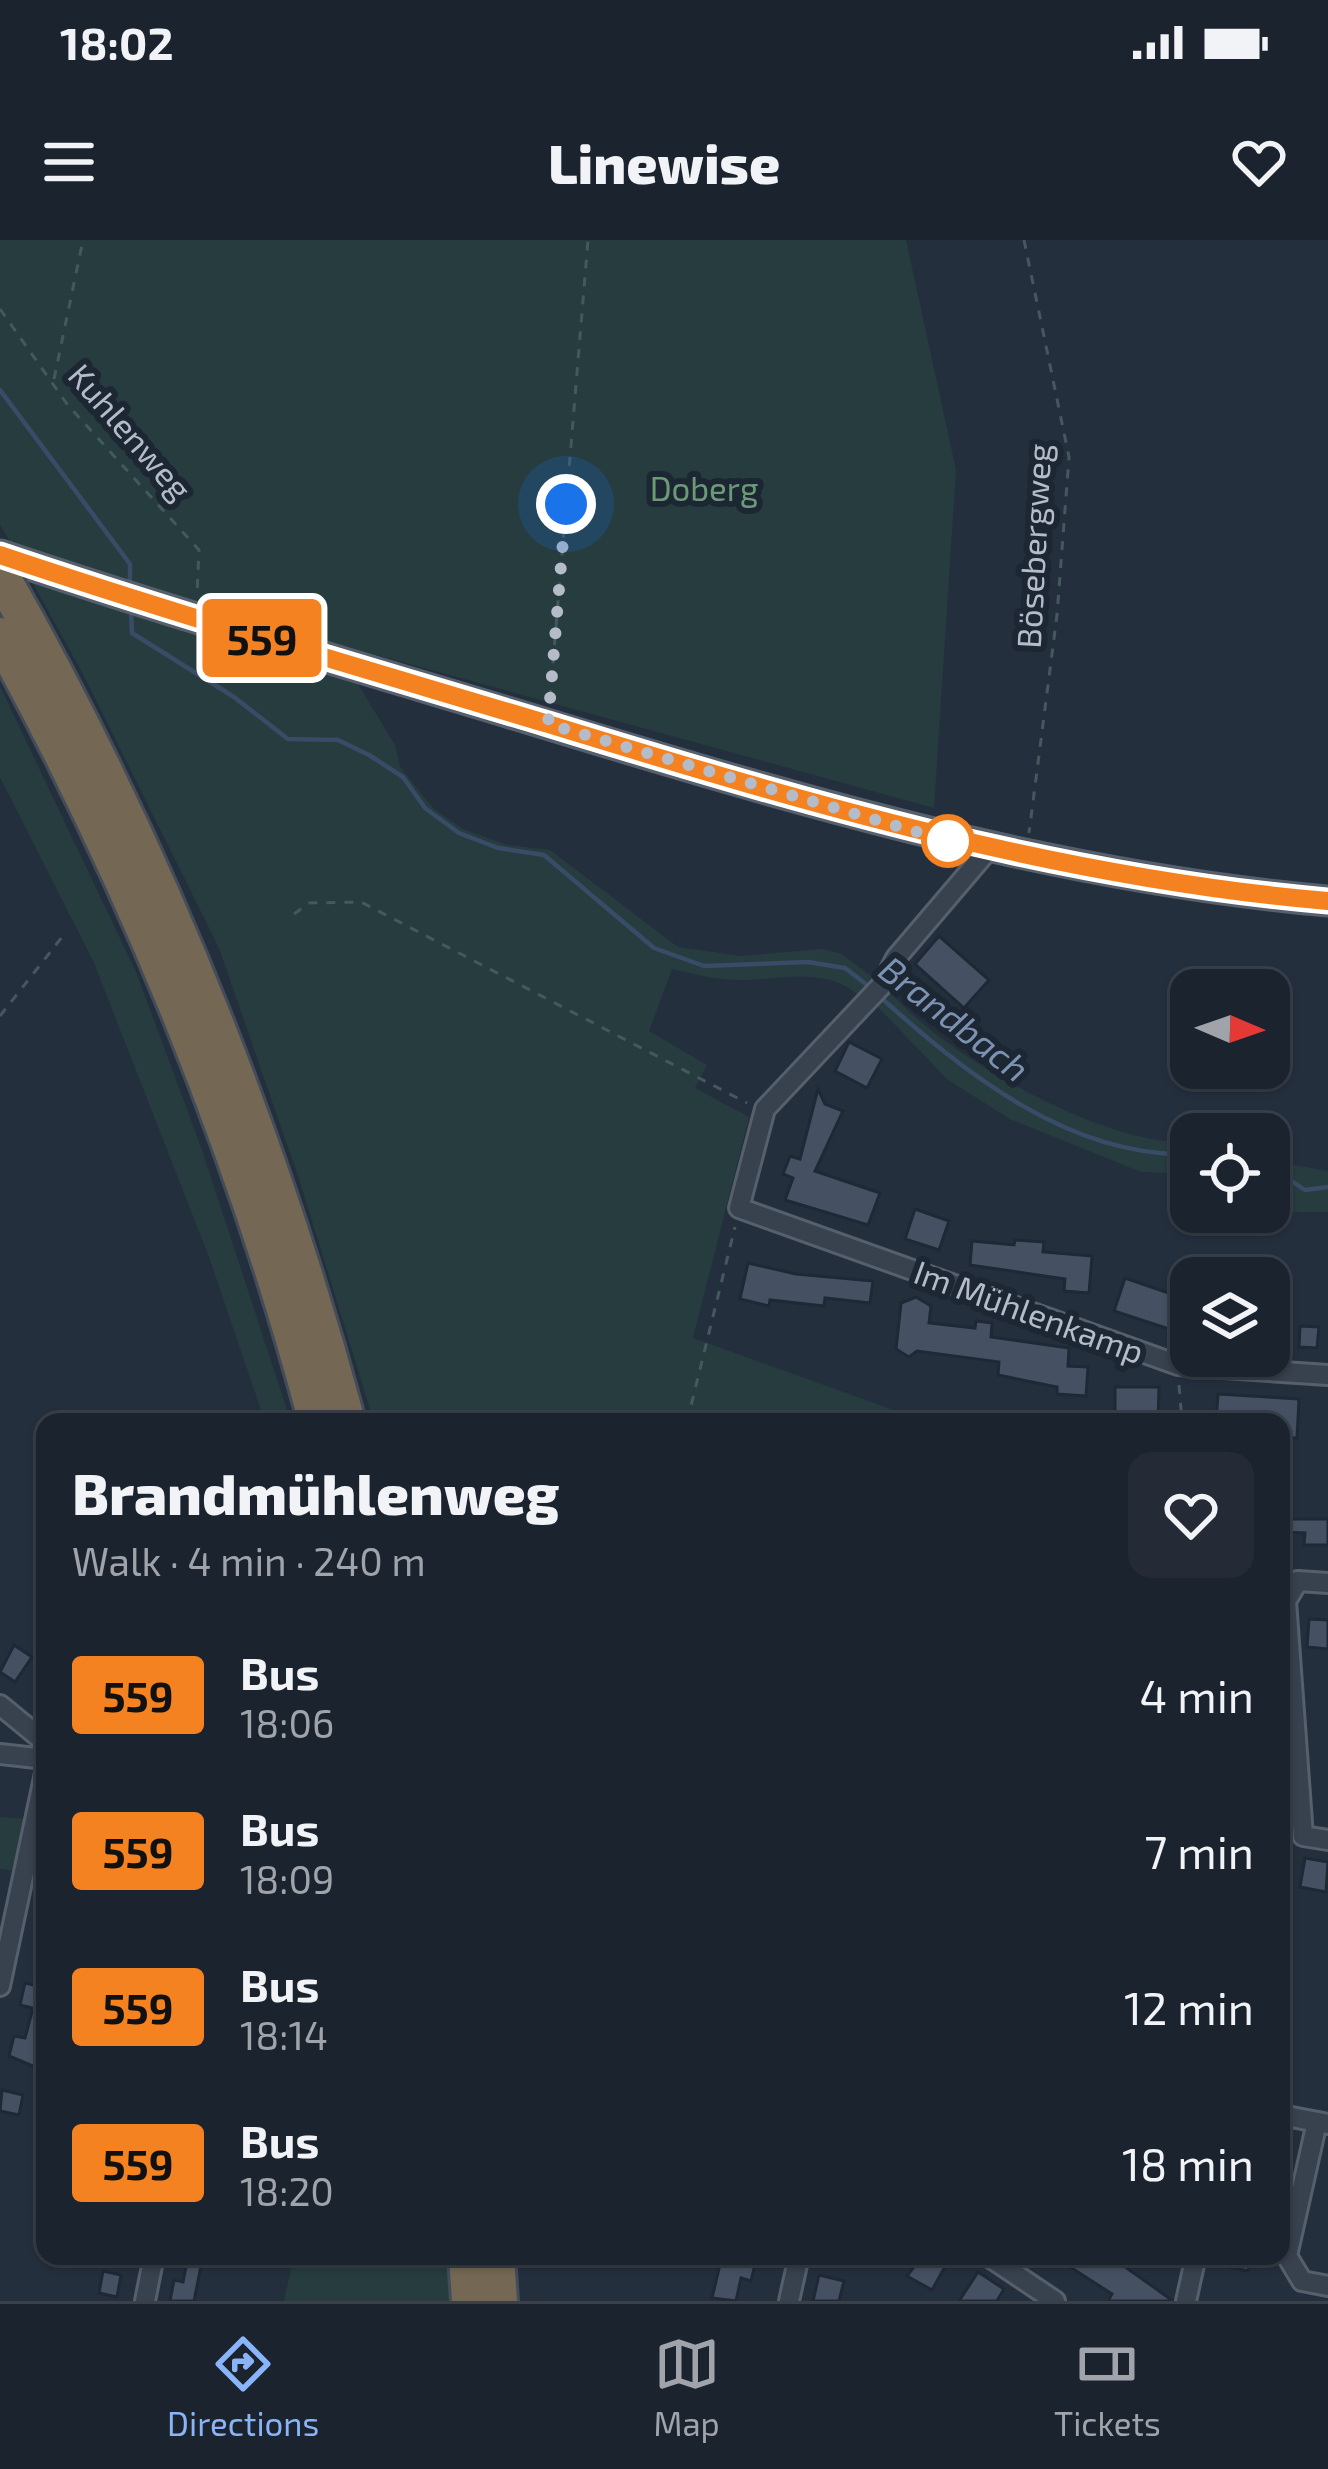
<!DOCTYPE html>
<meta charset="utf-8">
<style>
:root{--surface:#1b232e;--page:#242b36;--text:#f1f3f6;--muted:#a0a4aa;--line:#39404a;--accent:#8ab4f8}
body{margin:0;font-family:"Exo 2",sans-serif;background:var(--page);color:var(--text);height:100vh;display:flex;flex-direction:column;font-size:45px;white-space:nowrap}
*{box-sizing:border-box;margin:0}
p{font-size:39px;color:var(--muted)}
.icon{flex:none;width:66px;height:66px;fill:none;stroke:currentColor;stroke-width:2;stroke-linecap:round;stroke-linejoin:round}
.map{position:relative;flex:1;overflow:hidden}
.sheet{position:absolute;left:36px;top:1173px;width:1254px;height:852px;display:flex;flex-direction:column;background:var(--surface);border-radius:24px;box-shadow:0 3px 9px #0004,0 0 0 3px var(--line)}
.sheet>*{flex:none}
.badge{padding:0 24px;border-radius:9px;font-size:42px;line-height:78px}
.needle{width:78px;rotate:92deg}
.fabs{position:absolute;left:1170px;top:729px;display:grid;gap:24px}
.fabs a{display:grid;place-items:center;width:120px;height:120px;border-radius:24px;background:var(--surface);box-shadow:0 3px 9px #0004,0 0 0 3px var(--line);font-size:60px}
.you{position:absolute;width:60px;height:60px;margin:-30px;border:9px solid #fff;border-radius:50%;background:#1a73e8;box-shadow:0 0 0 18px #1a73e833}
.map>.badge{position:absolute;translate:-50% -50%;box-shadow:0 0 0 6px #fff}
.round{display:grid;place-items:center;flex:none;width:126px;height:126px;border-radius:24px;background:var(--page)}
.summary{display:flex;align-items:center;justify-content:space-between;height:204px;padding:0 36px}
h1{font-size:57px;font-weight:800;line-height:90px}
ul{padding:0;list-style:none}
li{display:flex;align-items:center;gap:36px;height:156px;padding:0 36px}
li div{flex:1}
li b{display:block;font-size:45px}
li em{font-style:normal}
li .badge{min-width:132px;font-weight:700;text-align:center}
.status{display:flex;justify-content:space-between;align-items:center;height:84px;padding:0 60px;background:var(--surface);direction:ltr}
.status svg{height:33px;fill:currentColor}
header{display:flex;justify-content:space-between;align-items:center;height:156px;padding:0 36px;background:var(--surface);font-size:54px;font-weight:800}
.menu{display:flex;justify-content:space-around;align-items:center;height:168px;border-top:3px solid var(--line);background:var(--surface);font-size:33px;color:var(--muted)}
.menu a{display:grid;justify-items:center;gap:6px}
.menu .current{color:var(--accent)}
.map>svg:first-child{display:block}
</style>
<div class="status"><b>18:02</b><svg viewBox="0 0 49 12"><path d="M0 12V9h3v3zM5 12V6h3v6zM10 12V3h3v9zM15 12V0h3v12zM26 1h20v11H26zM47 4h2v5h-2z"/></svg></div>
<header><svg class="icon" aria-label="menu" viewBox="0 0 24 24"><path d="M4 6h16M4 12h16M4 18h16"/></svg>Linewise<svg class="icon" aria-label="heart" viewBox="0 0 24 24"><path d="M12 20l-8-8c-3-5 5-10 8-4 3-6 11-1 8 4z"/></svg></header>
<div class="map">
<svg width="1328" height="2061" viewBox="0 0 1328 2061">
<rect width="100%" height="100%" fill="#242f3e"/>
<g fill="#263c3f">
<path d="M0,0H906L956,230L934,568L333,403L395,505L400,527L433,568L463,589L507,605L550,610L678,707L741,716L822,709L840,713L871,736L873,744L861,757C824,725 782,740 739,740C717,740 694,734 672,729L649,791L707,825L695,848L749,877L693,1098L927,1182H374L300,942L219,708L83,434L0,284Z"/>
<polygon points="0,446 136,732 201,907 291,1182 265,1182 209,1017 94,723 0,537"/>
<path d="M890,752C945,816 1105,907 1191,902V934L1141,932L1010,879L948,840L875,764Z"/>
<polygon points="1269,909 1293,925 1328,931 1328,972 1281,972 1281,956 1269,948"/>
<polygon points="0,1577 26,1579 16,1631 0,1629"/>
<polygon points="294,2016 446,2016 450,2061 284,2061"/>
</g>
<g fill="none" stroke-linecap="round" stroke-linejoin="round">
<g stroke="#394c67" stroke-width="4.5">
<polyline points="0,150 130,324 130,347"/>
<polyline points="131,371 132,393 234,457 288,499 338,500 369,515 403,537 425,568 459,593 498,608 544,615 654,708 704,726 808,722 845,728 871,748"/>
<path d="M879,756C965,833 1070,918 1191,914"/>
<polyline points="1269,926 1305,950 1328,947"/>
</g>
</g>
<g fill="#455162" stroke="#1f2835" stroke-width="3">
<polygon points="939,696 989,740 964,768 915,724"/>
<polygon points="849,802 882,819 867,848 835,831"/>
<polygon points="818,849 825,864 843,871 815,931 880,953 868,985 785,960 793,938 783,934 790,916 800,919"/>
<polygon points="915,969 949,981 939,1010 905,999"/>
<polygon points="1015,1000 1044,1002 1043,1012 1092,1016 1089,1053 1064,1051 1065,1039 970,1025 972,1001 1014,1005"/>
<polygon points="748,1023 796,1034 873,1041 870,1063 825,1058 824,1066 770,1060 769,1066 740,1059"/>
<polygon points="1125,1038 1186,1059 1175,1091 1114,1071"/>
<polygon points="916,1057 931,1066 929,1083 975,1088 976,1081 992,1083 991,1097 1069,1108 1068,1126 1088,1127 1086,1156 1057,1154 1057,1147 998,1135 999,1122 917,1111 909,1117 896,1109 901,1063"/>
<polygon points="1300,1086 1319,1087 1317,1108 1299,1107"/>
<polygon points="1115,1147 1159,1147 1158,1182 1115,1175"/>
<polygon points="1218,1154 1299,1159 1297,1198 1281,1197 1281,1182 1216,1182"/>
<polygon points="1281,1279 1328,1279 1328,1305 1304,1305 1305,1293 1281,1292"/>
<polygon points="1309,1379 1328,1380 1328,1409 1307,1407"/>
<polygon points="14,1405 32,1417 15,1442 0,1432"/>
<polygon points="1305,1618 1328,1622 1326,1652 1300,1647"/>
<polygon points="40,1739 45,1739 45,1806 41,1823 35,1827 9,1816 14,1796 25,1798 33,1768 20,1765 25,1743 38,1746"/>
<polygon points="2,1850 23,1855 19,1875 0,1871"/>
<polygon points="188,2016 203,2016 194,2061 170,2061 174,2040 183,2042"/>
<polygon points="722,2016 756,2020 751,2041 741,2038 736,2061 712,2058"/>
<polygon points="922,2016 951,2016 932,2050 907,2036"/>
<polygon points="1053,2016 1110,2016 1173,2061 1108,2061 1112,2054"/>
<polygon points="1209,2016 1251,2016 1248,2031 1208,2023"/>
<polygon points="103,2031 121,2035 117,2057 99,2053"/>
<polygon points="978,2032 1004,2049 997,2061 959,2061"/>
<polygon points="819,2035 844,2041 839,2061 813,2061"/>
</g>
<g fill="none" stroke-linecap="round" stroke-linejoin="round">
<defs>
<g id="street">
<polyline points="988,610 896,718 882,745 765,869 739,968 1178,1125 1328,1135"/>
<polyline points="1328,1343 1298,1341 1286,1361 1303,1596 1328,1600"/>
<polyline points="0,1465 45,1502"/>
<polyline points="0,1514 45,1519"/>
<polyline points="0,1746 45,1533"/>
<polyline points="1281,1875 1328,1884"/>
<polyline points="1317,1882 1287,2016 1302,2041 1328,2046"/>
<polyline points="988,2016 1055,2061"/>
<polyline points="145,2061 154,2016"/>
<polyline points="789,2061 799,2016"/>
<polyline points="1186,2061 1196,2016"/>
</g>
<path id="secondary" d="M0,315C178,375 359,427 540,482C800,561 1056,637 1328,661"/>
<g id="highway">
<path d="M0,334C152,601 267,886 347,1182"/>
<path d="M0,396C136,643 245,910 317,1182"/>
<polyline points="467,2016 470,2061"/>
<polyline points="496,2016 499,2061"/>
</g>
</defs>
<use href="#street" stroke="#565f6c" stroke-width="24"/>
<use href="#secondary" stroke="#565f6c" stroke-width="33"/>
<use href="#highway" stroke="#434c59" stroke-width="42"/>
<g stroke="#44595c" stroke-width="3" stroke-dasharray="9 9" stroke-linecap="butt">
<polyline points="1024,0 1069,217 1057,375 1029,593"/>
<polyline points="0,69 67,164 199,310 197,354"/>
<polyline points="54,139 83,0"/>
<polyline points="550,459 588,0"/>
<polyline points="294,674 309,663 361,662 747,863"/>
<polyline points="0,776 66,692"/>
<polyline points="1179,1145 1182,1182"/>
<polyline points="687,1182 735,987"/>
</g>
<use href="#street" stroke="#38414e" stroke-width="18"/>
<use href="#secondary" stroke="#465061" stroke-width="27"/>
<use href="#highway" stroke="#746855" stroke-width="36"/>
</g>
<g fill="none" stroke-linecap="round" stroke-linejoin="round">
<defs>
<path id="line" d="M0,315C181,376 365,429 548,484C806,563 1059,638 1328,661"/>
</defs>
<use href="#line" stroke="#fff" stroke-width="27"/>
<use href="#line" stroke="#f58220" stroke-width="18"/>
<polyline stroke="#b4bcc9" stroke-width="12" stroke-dasharray="0 21.6" points="566,264 548,484 948,601"/>
</g>
<circle fill="#fff" stroke="#f58220" stroke-width="6" cx="948" cy="601" r="24"/>
<g text-anchor="middle" stroke-width="12" stroke-linejoin="round" paint-order="stroke">
<g font-size="33" fill="#b4bcc9" stroke="#1d2633">
<text transform="translate(130 192) rotate(49)" y="12">Kuhlenweg</text>
<text transform="translate(1034 306) rotate(-87)" y="12">Bösebergweg</text>
<text transform="translate(1029 1072) rotate(20)" y="12">Im Mühlenkamp</text>
</g>
<g font-size="33" fill="#6b9a76" stroke="#1d2633">
<text x="704" y="261">Doberg</text>
</g>
<g font-size="36" font-style="italic" fill="#7c92b1" stroke="#1d2633">
<text transform="translate(954 779) rotate(38)" y="13">Brandbach</text>
</g>
</g>
</svg>
<div class="fabs">
<a><svg class="needle" viewBox="-14 -14 28 28"><path d="M0-13l5 13h-10z" fill="#e53935"/><path d="M0 13l5-13h-10z" fill="#a0a4aa"/></svg></a>
<a><svg class="icon" aria-label="locate" viewBox="0 0 24 24"><circle cx="12" cy="12" r="6"/><path d="M12 2v4M12 18v4M2 12h4M18 12h4"/></svg></a>
<a><svg class="icon" aria-label="layers" viewBox="0 0 24 24"><path d="M12 4l9 5-9 5-9-5zM3 14l9 5 9-5"/></svg></a>
</div>
<div class="you" style="left:566px;top:264px"></div>
<b class="badge" style="left:262px;top:398px;background:#f58220;color:#111">559</b>
<section class="sheet">
<div class="summary"><div><h1>Brandmühlenweg</h1><p>Walk · 4 min · 240 m</p></div><a class="round"><svg class="icon" aria-label="heart" viewBox="0 0 24 24"><path d="M12 20l-8-8c-3-5 5-10 8-4 3-6 11-1 8 4z"/></svg></a></div>
<ul>
<li><span class="badge" style="background:#f58220;color:#111">559</span><div><b>Bus</b><p>18:06</p></div><em>4 min</em></li>
<li><span class="badge" style="background:#f58220;color:#111">559</span><div><b>Bus</b><p>18:09</p></div><em>7 min</em></li>
<li><span class="badge" style="background:#f58220;color:#111">559</span><div><b>Bus</b><p>18:14</p></div><em>12 min</em></li>
<li><span class="badge" style="background:#f58220;color:#111">559</span><div><b>Bus</b><p>18:20</p></div><em>18 min</em></li>
</ul>
</section>
</div>
<nav class="menu">
<a class="current"><svg class="icon" aria-label="directions" viewBox="0 0 24 24"><path d="M12 3l9 9-9 9-9-9zM9 14v-3h6M13 9l2 2-2 2"/></svg>Directions</a>
<a><svg class="icon" aria-label="map" viewBox="0 0 24 24"><path d="M3 6l6-2 6 2 6-2v14l-6 2-6-2-6 2zM9 4v14M15 6v14"/></svg>Map</a>
<a><svg class="icon" aria-label="tickets" viewBox="0 0 24 24"><path d="M3 7h18v10H3zM15 7v10"/></svg>Tickets</a>
</nav>
